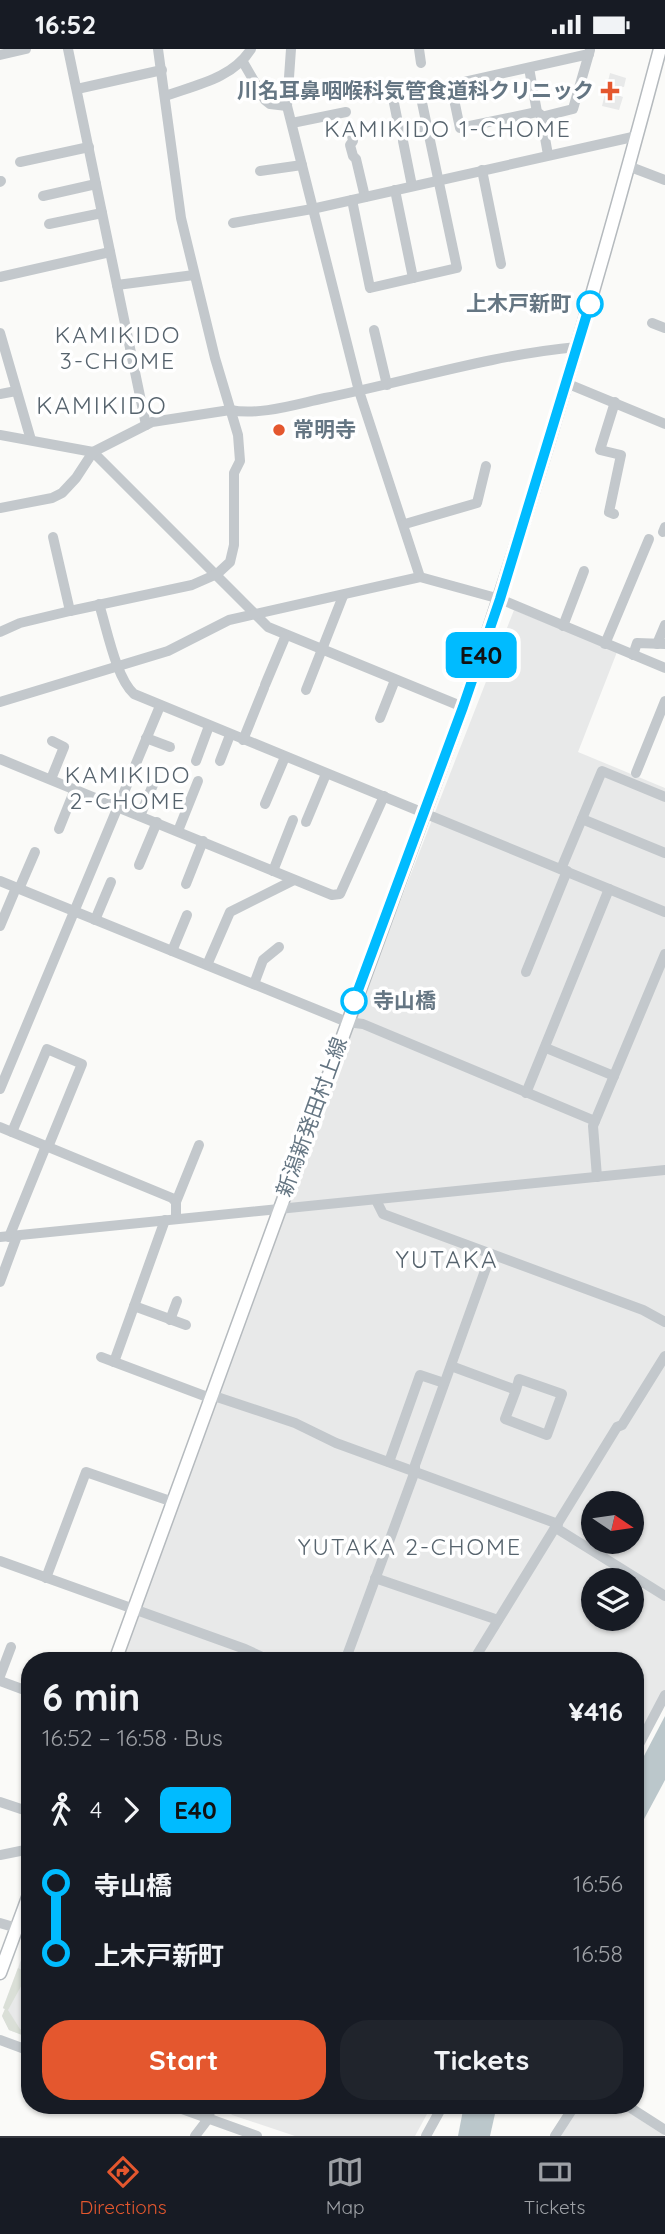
<!DOCTYPE html>
<meta charset="utf-8">
<style>
:root{--surface:#171b24;--page:#20242c;--text:#f1f3f6;--muted:#9ea1a6;--line:#363941;--accent:#e4572e}
body{margin:0;font-family:Quicksand,"Noto Sans JP",sans-serif;background:var(--page);color:var(--text);height:100vh;display:flex;flex-direction:column;font-size:26px;white-space:nowrap}
*{box-sizing:border-box;margin:0}
p{font-size:23px;color:var(--muted)}
.icon{flex:none;width:38px;height:38px;fill:none;stroke:currentColor;stroke-width:2;stroke-linecap:round;stroke-linejoin:round}
.map{position:relative;flex:1;overflow:hidden}
.side{position:absolute;left:21px;top:1603px;width:623px;height:462px;display:flex;flex-direction:column;background:var(--surface);border-radius:28px;box-shadow:0 2px 5px #0004}
.side>*{flex:none}
.badge{padding:0 14px;border-radius:10px;font-size:24px;line-height:46px}
.needle{width:46px;rotate:103deg}
.tools{position:absolute;left:581px;top:1442px;display:grid;gap:14px}
.tools a{display:grid;place-items:center;width:63px;height:63px;border-radius:50%;background:var(--surface);box-shadow:0 2px 5px #0004;font-size:35px}
.map>.badge{position:absolute;translate:-50% -50%;box-shadow:0 0 0 4px #fff}
.legs{display:flex;align-items:center;gap:10px;height:77px;padding:0 21px;font-size:23px}
.legs p{margin-inline-start:auto}
.summary{display:flex;align-items:center;justify-content:space-between;height:119px;padding:0 21px}
h1{font-size:38px;font-weight:700;line-height:52px}
.action{display:flex;gap:14px;margin-top:auto;padding:14px 21px}
.action a{flex:1;height:80px;border-radius:28px;background:var(--accent);color:#fff;font-size:28px;font-weight:700;line-height:80px;text-align:center}
.action a+a{background:var(--page);color:var(--text)}
ul{padding:0 21px;list-style:none}
li{display:flex;align-items:center;gap:24px;height:70px;font-size:26px}
li i{display:grid;place-items:center;width:10px;height:100%;margin:0 9px;background:currentColor}
li i::after{content:'';width:18px;height:18px;margin:-9px;border:5px solid;border-radius:50%;background:var(--surface)}
li p{margin-inline-start:auto}
li:first-child i{background:linear-gradient(#0000 50%,currentColor 0)}
li:last-child i{background:linear-gradient(currentColor 50%,#0000 0)}
.status{display:flex;justify-content:space-between;align-items:center;height:49px;padding:0 35px;background:var(--surface);direction:ltr}
.status svg{height:19px;fill:currentColor}
.tabs{display:flex;justify-content:space-around;align-items:center;height:98px;border-top:2px solid var(--line);background:var(--surface);font-size:19px;color:var(--muted)}
.tabs a{display:grid;justify-items:center;gap:4px}
.tabs .on{color:var(--accent)}
.map>svg:first-child{display:block}
</style>
<div class="status"><b>16:52</b><svg viewBox="0 0 49 12"><path d="M0 12V9h3v3zM5 12V6h3v6zM10 12V3h3v9zM15 12V0h3v12zM26 1h20v11H26zM47 4h2v5h-2z"/></svg></div>
<div class="map">
<svg width="665" height="2087" viewBox="0 0 665 2087">
<rect width="100%" height="100%" fill="#fafaf8"/>
<g fill="#e8e9e9" fill-rule="evenodd">
<polygon points="610,24 626,29 624,38 616,37 614,45 623,48 619,61 602,57"/>
<path d="M514,561L617,603L578,703L665,739V1642L635,1699V1612H120L332,1027ZM593,1454H632V1493H593ZM593,1531H632V1570H593Z"/>
<polygon points="30,1887 30,1989 9,1981 2,1967 5,1960 3,1959"/>
<polygon points="224,2056 432,2056 415,2087 295,2087 232,2066"/>
<polygon points="569,2056 617,2056 665,2087 550,2087"/>
</g>
<polygon fill="#dadfd7" points="18,1919 29,1925 30,1932 25,1930 8,1961 20,1980 30,1984 30,1989 9,1981 2,1967 5,1960 3,1959"/>
<g fill="#bbc7cb">
<polygon points="665,1667 665,1731 635,1787 635,1724"/>
<polygon points="464,2056 497,2056 490,2087 458,2087"/>
</g>
<g fill="none" stroke-linecap="round" stroke-linejoin="round">
<defs>
<g id="major">
<path d="M115,1612L463,658C537,441 601,222 660,0"/>
<polyline points="0,1924 30,1843"/>
</g>
</defs>
<use href="#major" stroke="#b5babe" stroke-width="15"/>
<g stroke="#c3c8cc" stroke-width="10">
<polyline points="68,0 146,376"/>
<polyline points="291,0 287,57 359,342 420,528"/>
<polyline points="419,0 421,14"/>
<polyline points="0,6 26,0"/>
<polyline points="243,13 265,51 270,55 287,57"/>
<polyline points="529,19 537,63 541,66 548,106"/>
<polyline points="451,36 460,79 537,63"/>
<polyline points="77,40 162,21"/>
<path d="M165,47C196,36 233,29 251,0"/>
<polyline points="541,68 573,60 590,1"/>
<polyline points="292,74 346,63"/>
<polyline points="427,79 400,84 393,49 589,5"/>
<polyline points="351,81 353,92 350,96 353,107 356,110 365,148"/>
<polyline points="403,92 412,137"/>
<polyline points="20,113 89,98"/>
<polyline points="628,117 665,131"/>
<polyline points="482,121 501,215"/>
<polyline points="260,122 302,116"/>
<polyline points="0,133 1,132"/>
<polyline points="395,141 413,229"/>
<polyline points="43,147 96,135"/>
<polyline points="352,151 370,239 457,219 420,44"/>
<polyline points="233,174 312,160 637,87"/>
<polyline points="49,175 102,164"/>
<polyline points="0,228 110,203"/>
<polyline points="117,236 194,226"/>
<polyline points="652,274 665,279"/>
<polyline points="374,281 387,336"/>
<polyline points="0,284 31,391"/>
<polyline points="566,334 665,375"/>
<polyline points="0,345 16,342"/>
<polyline points="0,386 93,403 268,578 463,658"/>
<path d="M0,459L52,449L62,444L76,429L93,403L152,373L230,361C260,367 296,355 325,349C409,332 491,306 577,298"/>
<polyline points="614,465 609,463 621,406 600,401 615,353"/>
<polyline points="405,475 477,454 486,417"/>
<polyline points="663,483 665,478"/>
<polyline points="53,488 70,562"/>
<path d="M99,555C107,580 116,629 134,645L665,863"/>
<polyline points="563,577 584,522"/>
<polyline points="0,583 20,574 70,562 192,536 217,525 230,513 234,496 234,424 240,412 238,386 215,309 181,169 158,0"/>
<polyline points="605,595 649,490"/>
<polyline points="657,595 665,576"/>
<polyline points="633,606 637,594 665,595"/>
<polyline points="265,636 286,586"/>
<polyline points="306,641 343,547"/>
<polyline points="0,653 168,602 229,571 420,528 500,550 665,619"/>
<polyline points="380,669 395,631"/>
<polyline points="146,689 170,698"/>
<polyline points="243,691 264,639"/>
<polyline points="0,710 332,846 340,845 384,747"/>
<polyline points="196,712 209,677"/>
<polyline points="220,712 230,686"/>
<polyline points="636,724 665,652"/>
<polyline points="51,730 64,698 52,692"/>
<polyline points="265,755 285,708"/>
<polyline points="140,767 155,731"/>
<polyline points="582,770 665,804"/>
<polyline points="306,773 326,725"/>
<polyline points="59,780 75,740"/>
<polyline points="178,782 198,732"/>
<polyline points="139,816 157,773"/>
<polyline points="561,820 602,722 665,748"/>
<polyline points="273,822 293,771"/>
<polyline points="0,832 347,973 363,975 595,1072"/>
<polyline points="186,835 203,792"/>
<polyline points="19,840 35,803"/>
<polyline points="95,871 111,833"/>
<polyline points="0,877 16,839"/>
<polyline points="172,902 187,866"/>
<polyline points="207,916 230,863 294,831"/>
<polyline points="526,923 567,822"/>
<polyline points="254,935 263,911 279,898"/>
<polyline points="546,999 614,1027"/>
<polyline points="0,1040 160,657"/>
<polyline points="526,1044 609,840"/>
<polyline points="0,1078 172,1149 176,1153 176,1170"/>
<polyline points="12,1083 47,1000 82,1015 48,1098"/>
<polyline points="597,1128 593,1077 665,905"/>
<polyline points="376,1151 383,1165 643,1261 665,1273"/>
<polyline points="176,1153 199,1096"/>
<polyline points="0,1188 665,1121"/>
<polyline points="9,1188 46,1097"/>
<polyline points="0,1233 17,1187"/>
<polyline points="134,1257 186,1276"/>
<polyline points="170,1271 177,1252"/>
<polyline points="101,1308 210,1349"/>
<polyline points="114,1313 165,1171"/>
<polyline points="451,1317 516,1341 519,1330 562,1345 547,1386 505,1370 516,1341"/>
<polyline points="211,1346 295,1374 336,1394 558,1475"/>
<polyline points="389,1413 420,1326 444,1334"/>
<polyline points="556,1479 665,1547"/>
<polyline points="0,1512 245,1600 271,1612"/>
<polyline points="46,1529 86,1423 173,1453"/>
<polyline points="375,1529 498,1571"/>
<polyline points="345,1612 415,1422 415,1416 491,1205"/>
<polyline points="473,1612 617,1378 622,1376 665,1307"/>
<polyline points="0,1627 11,1598"/>
<polyline points="0,1632 30,1643"/>
<polyline points="635,1703 665,1646"/>
<polyline points="0,1753 30,1763"/>
<polyline points="0,1806 30,1800"/>
<polyline points="0,1874 17,1879"/>
<polyline points="0,1991 30,2002"/>
<polyline points="171,2056 257,2087"/>
<polyline points="626,2056 665,2081"/>
<polyline points="195,2087 208,2070 212,2056"/>
<polyline points="426,2087 443,2056"/>
<polyline points="555,2087 575,2056"/>
</g>
<use href="#major" stroke="#fff" stroke-width="12"/>
</g>
<g fill="none" stroke-linecap="round" stroke-linejoin="round">
<defs>
<polyline id="line-1" points="354,952 463,658 500,550 590,255"/>
</defs>
<use href="#line-1" stroke="#fff" stroke-width="16"/>
<use href="#line-1" stroke="#0bf" stroke-width="10"/>
</g>
<g fill="#e4572e" stroke="#fff" stroke-width="2.5">
<path d="M606.5 31.5h7v7h7v7h-7v7h-7v-7h-7v-7h7z"/>
<circle cx="279" cy="381" r="7"/>
</g>
<g fill="#fff" stroke="#0bf" stroke-width="3.5">
<circle cx="590" cy="255" r="12"/>
<circle cx="354" cy="952" r="12"/>
</g>
<g text-anchor="middle" stroke-width="7" stroke-linejoin="round" paint-order="stroke">
<g font-size="21" font-weight="bold" fill="#657683" stroke="#fff" text-anchor="end">
<text x="594" y="49">川名耳鼻咽喉科気管食道科クリニック</text>
<text x="293" y="388" text-anchor="start">常明寺</text>
</g>
<g font-size="21" font-weight="bold" fill="#657683" stroke="#fff" text-anchor="end">
<text x="571" y="262">上木戸新町</text>
<text x="373" y="959" text-anchor="start">寺山橋</text>
</g>
<g font-size="21" fill="#657683" stroke="#fff">
<text transform="translate(312 1068) rotate(-70)" y="7">新潟新発田村上線</text>
</g>
<g font-size="23" letter-spacing="2" fill="#57646e" stroke="#fff">
<text x="448" y="88">KAMIKIDO 1-CHOME</text>
<text x="118" y="294">KAMIKIDO<tspan x="118" dy="26">3-CHOME</tspan></text>
<text x="128" y="734">KAMIKIDO<tspan x="128" dy="26">2-CHOME</tspan></text>
<text x="410" y="1506">YUTAKA 2-CHOME</text>
</g>
<g font-size="24" letter-spacing="2" fill="#57646e" stroke="#fff">
<text x="102" y="365">KAMIKIDO</text>
<text x="447" y="1219">YUTAKA</text>
</g>
</g>
</svg>
<div class="tools">
<a><svg class="needle" viewBox="-14 -14 28 28"><path d="M0-13l5 13h-10z" fill="#e53935"/><path d="M0 13l5-13h-10z" fill="#9ea1a6"/></svg></a>
<a><svg class="icon" aria-label="layers" viewBox="0 0 24 24"><path d="M12 4l9 5-9 5-9-5zM3 14l9 5 9-5"/></svg></a>
</div>
<b class="badge" style="left:481px;top:606px;background:#0bf;color:#111">E40</b>
<section class="side">
<div class="summary"><div><h1>6 min</h1><p>16:52 – 16:58 · Bus</p></div><b>¥416</b></div>
<div class="legs"><svg class="icon" aria-label="walk" viewBox="0 0 24 24"><circle cx="13" cy="4" r="2"/><path d="M13 8l-2 6 4 7M11 14l-3 7M7 12l3-4h3l4 4"/></svg>4<svg class="icon" aria-label="forward" viewBox="0 0 24 24"><path d="M9 5l7 7-7 7"/></svg><b class="badge" style="background:#0bf;color:#111">E40</b></div>
<ul>
<li><i style="color:#0bf"></i><b>寺山橋</b><p>16:56</p></li>
<li><i style="color:#0bf"></i><b>上木戸新町</b><p>16:58</p></li>
</ul>
<div class="action"><a>Start</a><a>Tickets</a></div>
</section>
</div>
<nav class="tabs">
<a class="on"><svg class="icon" aria-label="directions" viewBox="0 0 24 24"><path d="M12 3l9 9-9 9-9-9zM9 14v-3h6M13 9l2 2-2 2"/></svg>Directions</a>
<a><svg class="icon" aria-label="map" viewBox="0 0 24 24"><path d="M3 6l6-2 6 2 6-2v14l-6 2-6-2-6 2zM9 4v14M15 6v14"/></svg>Map</a>
<a><svg class="icon" aria-label="tickets" viewBox="0 0 24 24"><path d="M3 7h18v10H3zM15 7v10"/></svg>Tickets</a>
</nav>
